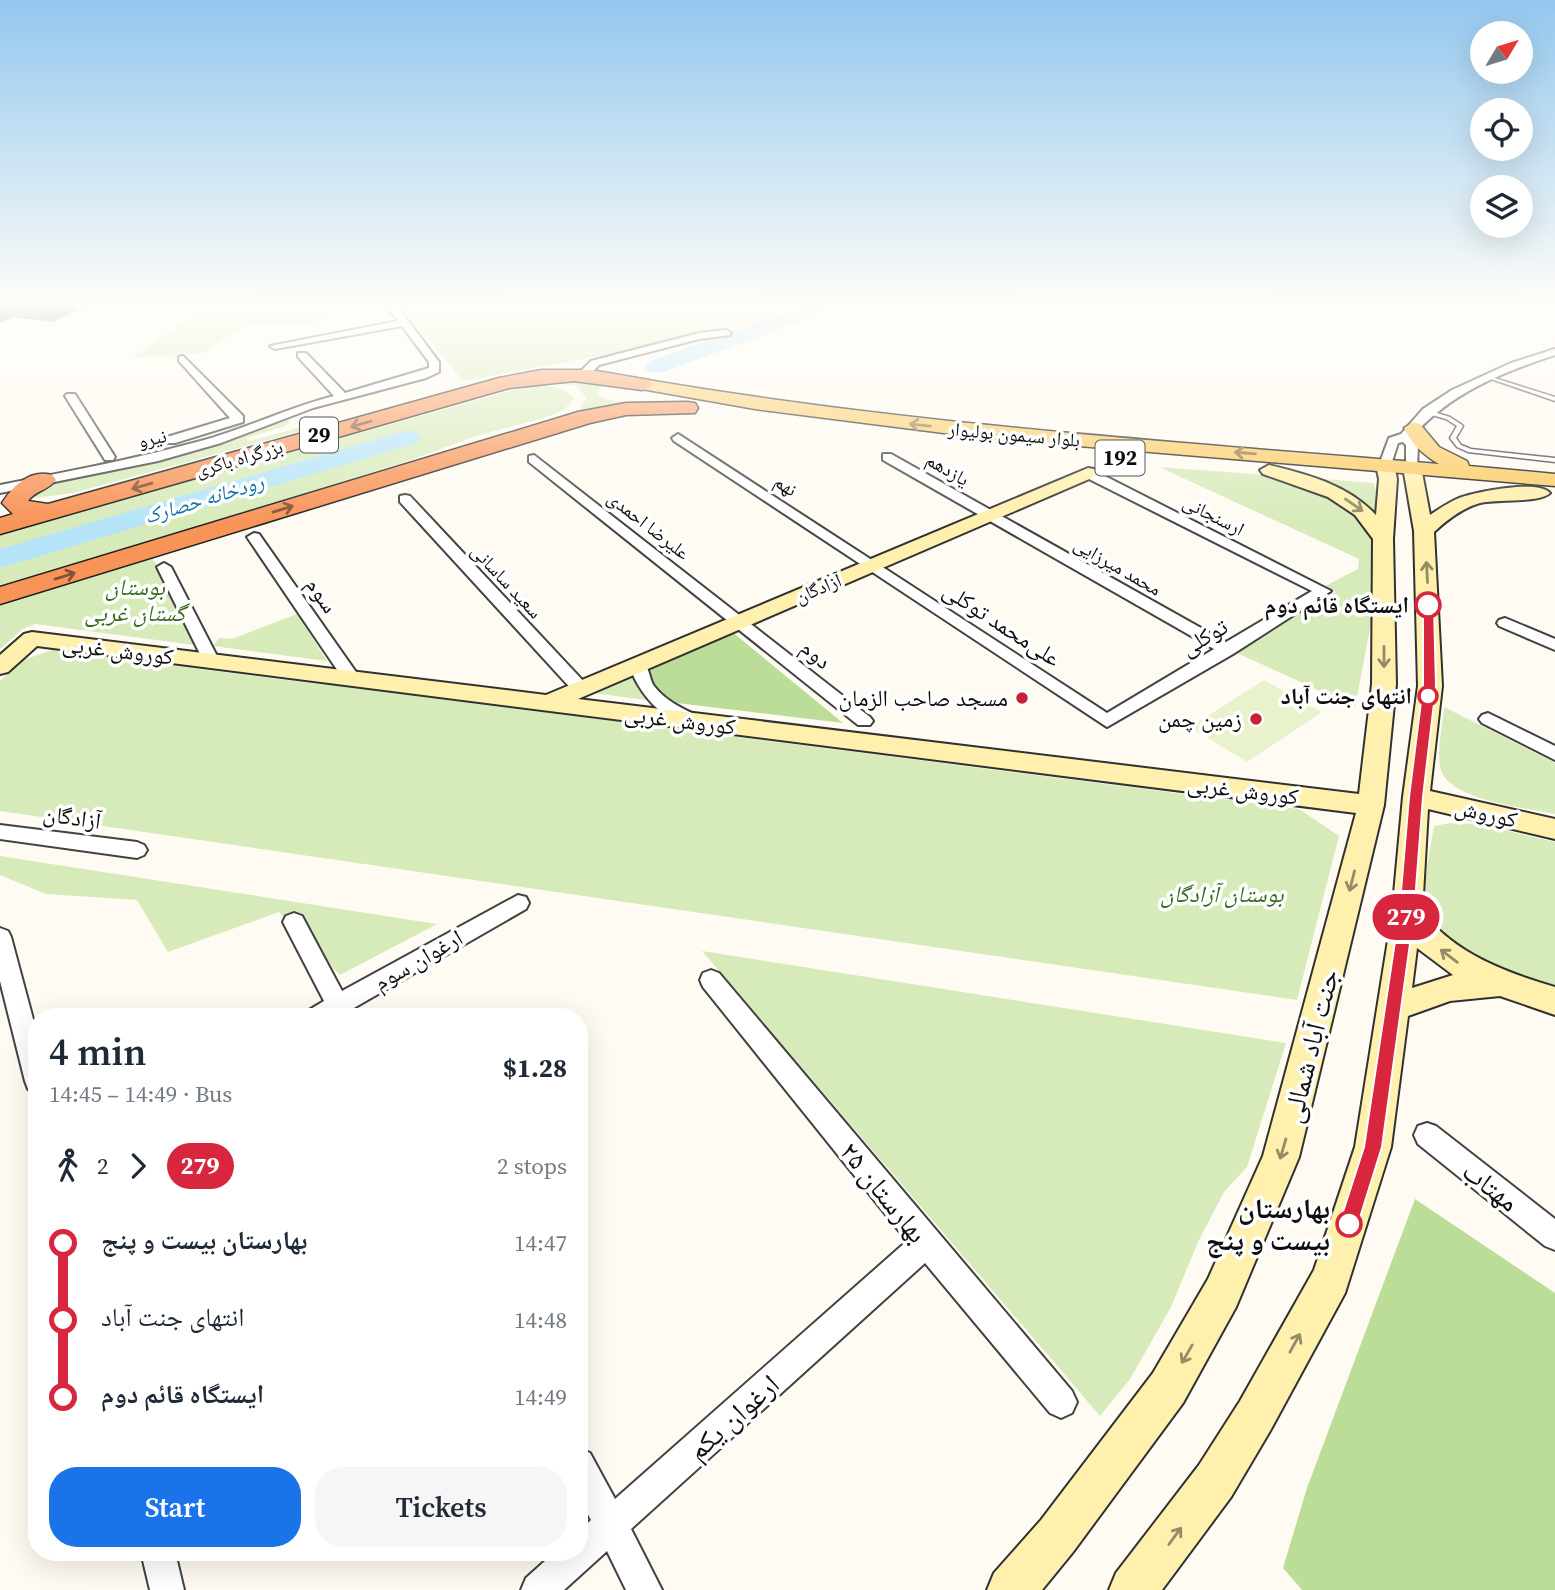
<!DOCTYPE html>
<meta charset="utf-8">
<style>
:root{--surface:#fff;--page:#f6f6f7;--text:#1f2937;--muted:#747a83;--accent:#1a73e8}
body{margin:0;font-family:"Source Serif 4","Noto Naskh Arabic",serif;background:var(--page);color:var(--text);height:100vh;display:flex;flex-direction:column;font-size:26px;white-space:nowrap}
*{box-sizing:border-box;margin:0}
p{font-size:23px;color:var(--muted)}
.icon{flex:none;width:38px;height:38px;fill:none;stroke:currentColor;stroke-width:2;stroke-linecap:round;stroke-linejoin:round}
.map{position:relative;flex:1;overflow:hidden}
.drawer{position:absolute;left:28px;top:1008px;width:560px;height:553px;display:flex;flex-direction:column;background:var(--surface);border-radius:28px;box-shadow:0 7px 28px #0002}
.drawer>*{flex:none}
.badge{padding:0 14px;border-radius:23px;font-size:24px;line-height:46px}
.needle{width:46px;rotate:52deg}
.buttons{position:absolute;left:1470px;top:21px;display:grid;gap:14px}
.buttons a{display:grid;place-items:center;width:63px;height:63px;border-radius:50%;background:var(--surface);box-shadow:0 7px 28px #0002;font-size:35px}
.map>.badge{position:absolute;translate:-50% -50%;box-shadow:0 0 0 4px #fff}
.legs{display:flex;align-items:center;gap:10px;height:77px;padding:0 21px;font-size:23px}
.legs p{margin-inline-start:auto}
.summary{display:flex;align-items:center;justify-content:space-between;height:119px;padding:0 21px}
h1{font-size:38px;font-weight:600;line-height:52px}
.cta{display:flex;gap:14px;margin-top:auto;padding:14px 21px}
.cta a{flex:1;height:80px;border-radius:28px;background:var(--accent);color:#fff;font-size:28px;font-weight:600;line-height:80px;text-align:center}
.cta a+a{background:var(--page);color:var(--text)}
ul{padding:0 21px;list-style:none}
li{display:flex;align-items:center;gap:24px;height:77px;font-size:26px}
li i{display:grid;place-items:center;width:10px;height:100%;margin:0 9px;background:currentColor}
li i::after{content:'';width:18px;height:18px;margin:-9px;border:5px solid;border-radius:50%;background:var(--surface)}
li p{margin-inline-start:auto}
li:first-child i{background:linear-gradient(#0000 50%,currentColor 0)}
li:last-child i{background:linear-gradient(currentColor 50%,#0000 0)}
.map>svg:first-child{display:block}
</style>
<div class="map">
<svg width="1555" height="1590" viewBox="0 0 1555 1590">
<rect width="100%" height="100%" fill="#fffbf2"/>
<g fill="#d7ebba">
<polygon points="215,302 373,302 373,303 335,312 313,325 247,325 200,354 133,357"/>
<polygon points="398,302 813,302 726,333 463,381"/>
<polygon points="558,377 603,384 597,394 605,399 630,404 577,412 587,398 576,386 556,382"/>
<path d="M528,386C544,386 563,384 574,399L564,410L547,417L476,436L411,460L0,587V533Z"/>
<polygon points="291,419 286,426 246,438 250,441 324,421 327,424 73,493 25,499 47,483 164,459"/>
<polygon points="1159,467 1268,475 1337,497 1371,529 1371,624 1355,707 1235,652 1336,592 1325,586 1358,569 1359,559"/>
<polygon points="1299,477 1373,483 1378,494 1378,520"/>
<polygon points="152,557 202,646 35,624 23,629 0,649 0,604"/>
<polygon points="297,614 327,661 213,646 219,638 232,639"/>
<polygon points="52,650 317,684 439,690 451,700 1299,809 1339,836 1297,1000 0,811 0,681 23,660"/>
<polygon points="633,672 639,690 654,701 593,693"/>
<path d="M1444,707L1555,763V814C1527,808 1444,800 1440,766C1437,748 1443,725 1444,707Z"/>
<polygon points="1450,823 1478,824 1555,842 1555,986 1493,970 1457,956 1419,911 1434,826"/>
<polygon points="0,856 437,924 340,975 279,912 168,952 137,900 46,894 0,875"/>
<polygon points="702,951 1286,1043 1247,1167 1224,1192 1198,1242 1171,1307 1130,1379 1100,1416"/>
</g>
<g fill="#bcdd98">
<polygon points="731,631 843,723 677,703 654,687 643,673 655,663"/>
<polygon points="1415,1199 1555,1293 1555,1590 1302,1590 1283,1568 1307,1488"/>
</g>
<polygon fill="#e8f2cc" points="1264,680 1322,712 1247,762 1190,727"/>
<g fill="none" stroke-linecap="round" stroke-linejoin="round">
<g fill="#b5e4f8" fill-rule="evenodd">
<polygon points="814,302 843,302 840,306 664,372 648,372 645,367 648,362"/>
<polygon points="1466,302 1533,302 1530,306 1523,308 1476,308 1469,306"/>
<polygon points="408,430 417,433 421,438 417,443 0,568 0,549"/>
</g>
<defs>
<g id="lane">
<polygon points="1488,376 1555,397 1555,401 1488,378"/>
<polygon points="1427,410 1450,417 1462,425 1463,426 1456,438 1461,445 1471,449 1555,458 1555,462 1468,452 1457,447 1450,438 1457,426 1446,419 1425,413 1424,412"/>
</g>
<g id="street">
<path d="M384,302H394L439,362V372L426,378L313,408L221,443L158,461L0,493V485C70,471 140,458 208,439C251,426 291,407 334,396L298,357V353H306L345,393L429,368V362L402,326L275,349L270,346L398,321Z"/>
<polygon points="726,330 731,333 730,335 699,339 599,365 588,376 578,374 591,361 699,333"/>
<path d="M1555,349V355C1501,373 1450,393 1412,437L1418,444L1417,470H1407L1406,467V445L1403,442L1398,443L1390,468L1385,469L1379,465L1389,438L1401,434L1423,409L1452,390L1511,363Z"/>
<polygon points="183,356 243,416 243,422 175,443 167,443 167,437 230,418 179,361 179,357"/>
<polygon points="67,394 75,394 115,457 113,460 105,460 65,396"/>
<polygon points="678,434 1107,713 1214,649 883,460 883,454 891,454 1226,642 1312,591 1083,476 1083,470 1093,470 1331,591 1233,654 1107,727 674,441 672,438"/>
<polygon points="534,455 870,717 873,721 870,725 858,725 529,462 529,456"/>
<polygon points="405,495 410,496 587,685 590,689 587,693 575,693 400,502 400,496"/>
<polygon points="254,533 259,534 358,675 361,679 358,683 346,683 247,537"/>
<polygon points="164,563 171,567 220,662 218,666 212,667 204,662 157,567"/>
<polygon points="1505,618 1555,639 1555,650 1499,626 1497,623 1499,620"/>
<path d="M638,660C650,663 648,677 654,686C665,701 684,709 700,717L703,721L700,725C672,733 635,691 630,665Z"/>
<polygon points="1488,713 1555,746 1555,760 1482,723 1479,719 1482,715"/>
<polygon points="0,825 137,842 144,845 147,850 144,855 137,858 0,839"/>
<polygon points="518,895 526,897 529,903 526,909 352,1009 356,1017 305,1017 309,1010 324,1001 283,922 286,916 294,913 302,916 342,991"/>
<polygon points="0,928 8,931 11,937 37,1034 37,1092 28,1089 25,1081 0,981"/>
<polygon points="711,970 719,973 1072,1391 1077,1402 1072,1413 1061,1418 1050,1413 925,1263 631,1529 662,1590 626,1590 607,1551 564,1590 521,1590 526,1578 555,1552 579,1552 579,1531 591,1520 579,1498 579,1448 590,1453 615,1499 907,1241 703,987 700,980 703,973"/>
<polygon points="1427,1123 1436,1126 1555,1219 1555,1250 1545,1246 1418,1144 1414,1135 1418,1126"/>
<polygon points="141,1552 175,1552 184,1590 150,1590"/>
</g>
<g id="secondary">
<path d="M1385,460L1394,465L1397,479L1393,539L1396,684L1384,805L1299,1157L1236,1307L1183,1403L1073,1552L1042,1590H987L994,1573L1041,1520L1153,1373L1208,1279L1263,1156L1356,813L37,646L8,672L0,674V655L24,634L32,632L546,695L1088,468L1094,469L1097,473L1094,477L578,699L1359,794L1372,684L1373,539L1355,515L1328,497L1263,474L1260,470L1269,465C1307,474 1348,485 1376,515L1379,479L1376,465Z"/>
<path d="M1412,462L1421,467L1430,515C1439,509 1449,502 1459,498C1476,492 1538,479 1550,493C1541,503 1497,499 1480,503C1462,508 1447,520 1434,532L1442,686L1430,791L1555,819V839L1428,809L1422,912C1456,954 1504,972 1555,987V1015L1500,996L1450,1001L1408,1016L1391,1147L1345,1293L1270,1431L1231,1497L1162,1590H1109L1116,1573L1199,1465L1240,1401L1314,1270L1355,1147L1392,915L1403,797L1418,686L1414,531L1403,467ZM1417,948L1453,975L1412,988Z"/>
</g>
<path id="primary" d="M642,379C906,424 1172,442 1439,464C1423,455 1412,444 1404,428L1413,422L1420,424L1439,447L1467,461L1469,466L1555,474V486L983,438L755,409L636,388L633,384Z"/>
<g id="highway">
<path d="M541,370H591L649,380L652,384L649,388L642,390L574,381L509,388L0,534V518L13,514L2,503C13,486 30,469 52,475L56,480C49,490 34,491 28,501L48,504L499,378Z"/>
<polygon points="687,402 695,403 698,408 695,413 626,415 590,423 0,604 0,587 578,412 626,403"/>
</g>
</defs>
<use href="#lane" stroke="#424242" stroke-width="3"/>
<use href="#street" stroke="#424242" stroke-width="4"/>
<use href="#secondary" stroke="#313131" stroke-width="4"/>
<use href="#primary" stroke="#202020" stroke-width="3"/>
<use href="#highway" stroke="#202020" stroke-width="3"/>
<use href="#lane" fill="#fff" fill-rule="evenodd"/>
<use href="#street" fill="#fff" fill-rule="evenodd"/>
<use href="#secondary" fill="#fff0ad" fill-rule="evenodd"/>
<use href="#primary" fill="#fccc65" fill-rule="evenodd"/>
<use href="#highway" fill="#f89457" fill-rule="evenodd"/>
</g>
<polygon fill="#4d4440" points="0,302 94,302 52,322 13,317"/>
<g fill="#3e3734">
<polygon points="0,302 5,302 13,317 0,323"/>
<polygon points="42,302 94,302 52,322"/>
</g>
<defs><path id="oneway-shaft" d="M-6 0H5M1.5-3L5.5 0L1.5 3" fill="none" stroke-width="1.6" stroke-linecap="round" stroke-linejoin="round" transform="scale(1.75)"/></defs>
<g stroke="#845233">
<use href="#oneway-shaft" transform="translate(361 424) rotate(164)"/>
<use href="#oneway-shaft" transform="translate(142 486) rotate(164)"/>
<use href="#oneway-shaft" transform="translate(283 509) rotate(-17)"/>
<use href="#oneway-shaft" transform="translate(65 576) rotate(-17)"/>
</g>
<g stroke="#91773e">
<use href="#oneway-shaft" transform="translate(920 425) rotate(-174)"/>
<use href="#oneway-shaft" transform="translate(1245 453) rotate(-175)"/>
</g>
<g stroke="#938b66">
<use href="#oneway-shaft" transform="translate(1354 505) rotate(35)"/>
<use href="#oneway-shaft" transform="translate(1427 572) rotate(-93)"/>
<use href="#oneway-shaft" transform="translate(1384 657) rotate(90)"/>
<use href="#oneway-shaft" transform="translate(1352 881) rotate(104)"/>
<use href="#oneway-shaft" transform="translate(1449 956) rotate(-143)"/>
<use href="#oneway-shaft" transform="translate(1283 1149) rotate(106)"/>
<use href="#oneway-shaft" transform="translate(1295 1343) rotate(-61)"/>
<use href="#oneway-shaft" transform="translate(1187 1354) rotate(120)"/>
<use href="#oneway-shaft" transform="translate(1175 1536) rotate(-54)"/>
</g>
<linearGradient id="sky" x2="0" y2="1"><stop stop-color="#93c7ee"/><stop offset="0.58" stop-color="#fffdf9"/><stop offset="1" stop-color="#fffdf9" stop-opacity="0"/></linearGradient>
<rect width="1555" height="525" fill="url(#sky)"/>
<polygon fill="#d7263d" stroke="#fff" stroke-width="2" points="1428,602 1434,605 1436,686 1423,797 1414,915 1382,1147 1358,1224 1356,1231 1349,1234 1342,1231 1339,1224 1364,1147 1399,915 1409,797 1423,686 1423,605"/>
<g fill="#fff" stroke="#d7263d" stroke-width="3.5">
<circle cx="1428" cy="605" r="12"/>
<circle cx="1428" cy="696" r="9"/>
<circle cx="1349" cy="1224" r="12"/>
</g>
<g fill="#c52236" stroke="#fff" stroke-width="2.5">
<circle cx="1022" cy="698" r="7"/>
<circle cx="1256" cy="719" r="7"/>
</g>
<g text-anchor="middle" stroke-width="7" stroke-linejoin="round" paint-order="stroke">
<g font-size="19" fill="#0f0f0f" stroke="#fff">
<text transform="translate(1014 434) rotate(5)" y="7">بلوار سیمون بولیوار</text>
<text transform="translate(152 438) rotate(-13)" y="7">نیرو</text>
<text transform="translate(239 458) rotate(-16)" y="7">بزرگراه باکری</text>
<text transform="translate(948 469) rotate(30)" y="7">یازدهم</text>
<text transform="translate(786 485) rotate(33)" y="7">نهم</text>
<text transform="translate(1214 515) rotate(27)" y="7">ارسنجانی</text>
<text transform="translate(649 525) rotate(38)" y="7">علیرضا احمدی</text>
<text transform="translate(1118 566) rotate(30)" y="7">محمد میرزایی</text>
<text transform="translate(507 581) rotate(47)" y="7">سعید ساسانی</text>
<text transform="translate(818 588) rotate(-23)" y="7">آزادگان</text>
</g>
<g fill="#fff" stroke="#575757" stroke-width="2">
<rect x="300" y="417.5" width="38" height="35" rx="5"/>
<rect x="1095.5" y="440.5" width="49" height="35" rx="5"/>
</g>
<g font-size="21" font-weight="bold" fill="#0f0f0f">
<text x="319" y="442">29</text>
<text x="1120" y="465">192</text>
</g>
<g font-size="21" font-style="italic" fill="#1371a6" stroke="#fff">
<text transform="translate(204 499) rotate(-17)" y="7">رودخانه حصارک</text>
</g>
<g font-size="23" font-style="italic" fill="#336a1d" stroke="#fff">
<text x="135" y="595">بوستان<tspan x="135" dy="26">گستان غربی</tspan></text>
<text x="1222" y="902">بوستان آزادگان</text>
</g>
<g font-size="23" fill="#0f0f0f" stroke="#fff">
<text transform="translate(322 595) rotate(55)" y="8">سوم</text>
<text transform="translate(1002 624) rotate(33)" y="8">علی‌محمد توکلی</text>
<text transform="translate(1204 637) rotate(-31)" y="8">توکلی</text>
<text transform="translate(118 650) rotate(7)" y="8">کوروش غربی</text>
<text transform="translate(816 654) rotate(39)" y="8">دوم</text>
<text transform="translate(680 720) rotate(7)" y="8">کوروش غربی</text>
<text transform="translate(1243 790) rotate(7)" y="8">کوروش غربی</text>
<text transform="translate(1486 813) rotate(13)" y="8">کوروش</text>
<text transform="translate(72 817) rotate(8)" y="8">آزادگان</text>
<text transform="translate(418 960) rotate(-30)" y="8">ارغوان سوم</text>
</g>
<g font-size="23" font-weight="bold" fill="#0f0f0f" stroke="#fff" text-anchor="end">
<text x="1409" y="613">ایستگاه قائم دوم</text>
<text x="1412" y="704">انتهای جنت آباد</text>
</g>
<g font-size="23" fill="#0f0f0f" stroke="#fff" text-anchor="end">
<text x="1008" y="706">مسجد صاحب الزمان</text>
<text x="1242" y="727">زمین چمن</text>
</g>
<g font-size="28" fill="#0f0f0f" stroke="#fff">
<text transform="translate(1310 1046) rotate(-76)" y="10">جنت آباد شمالی</text>
<text transform="translate(1491 1186) rotate(38)" y="10">مهتاب</text>
<text transform="translate(884 1192) rotate(51)" y="10">بهارستان ۲۵</text>
<text transform="translate(733 1417) rotate(-42)" y="10">ارغوان یکم</text>
</g>
<g font-size="28" font-weight="bold" fill="#0f0f0f" stroke="#fff" text-anchor="end">
<text x="1330" y="1218">بهارستان<tspan x="1330" dy="32">بیست و پنج</tspan></text>
</g>
</g>
</svg>
<div class="buttons">
<a><svg class="needle" viewBox="-14 -14 28 28"><path d="M0-13l5 13h-10z" fill="#e53935"/><path d="M0 13l5-13h-10z" fill="#747a83"/></svg></a>
<a><svg class="icon" aria-label="locate" viewBox="0 0 24 24"><circle cx="12" cy="12" r="6"/><path d="M12 2v4M12 18v4M2 12h4M18 12h4"/></svg></a>
<a><svg class="icon" aria-label="layers" viewBox="0 0 24 24"><path d="M12 4l9 5-9 5-9-5zM3 14l9 5 9-5"/></svg></a>
</div>
<b class="badge" style="left:1406px;top:917px;background:#d7263d;color:#fff">279</b>
<section class="drawer">
<div class="summary"><div><h1>4 min</h1><p>14:45 – 14:49 · Bus</p></div><b>$1.28</b></div>
<div class="legs"><svg class="icon" aria-label="walk" viewBox="0 0 24 24"><circle cx="13" cy="4" r="2"/><path d="M13 8l-2 6 4 7M11 14l-3 7M7 12l3-4h3l4 4"/></svg>2<svg class="icon" aria-label="forward" viewBox="0 0 24 24"><path d="M9 5l7 7-7 7"/></svg><b class="badge" style="background:#d7263d;color:#fff">279</b><p>2 stops</p></div>
<ul>
<li><i style="color:#d7263d"></i><b>بهارستان بیست و پنج</b><p>14:47</p></li>
<li><i style="color:#d7263d"></i><span>انتهای جنت آباد</span><p>14:48</p></li>
<li><i style="color:#d7263d"></i><b>ایستگاه قائم دوم</b><p>14:49</p></li>
</ul>
<div class="cta"><a>Start</a><a>Tickets</a></div>
</section>
</div>
